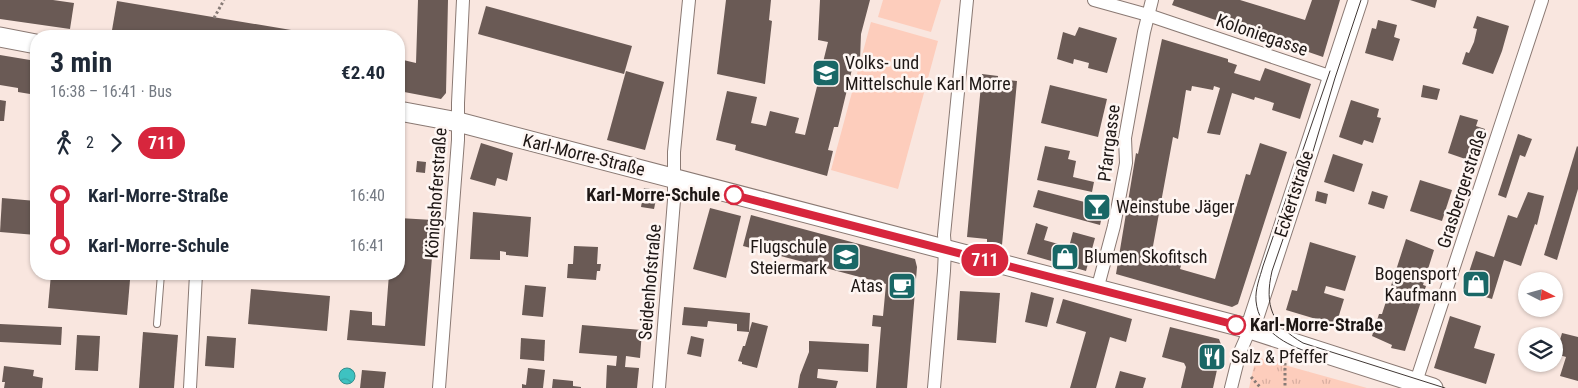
<!DOCTYPE html>
<meta charset="utf-8">
<style>
:root{--surface:#fff;--page:#f6f6f7;--text:#1f2937;--muted:#747a83}
body{margin:0;font-family:"Roboto Condensed",sans-serif;background:var(--page);color:var(--text);height:100vh;display:flex;flex-direction:column;font-size:19px;white-space:nowrap}
*{box-sizing:border-box;margin:0}
p{font-size:16px;color:var(--muted)}
.icon{flex:none;width:28px;height:28px;fill:none;stroke:currentColor;stroke-width:2;stroke-linecap:round;stroke-linejoin:round}
.map{position:relative;flex:1;overflow:hidden}
.side{position:absolute;left:30px;top:30px;width:375px;height:250px;display:flex;flex-direction:column;background:var(--surface);border-radius:20px;box-shadow:0 1px 4px #0004}
.side>*{flex:none}
.badge{padding:0 10px;border-radius:16px;font-size:18px;line-height:32px}
.needle{width:32px;rotate:96deg}
.buttons{position:absolute;left:1518px;top:272px;display:grid;gap:10px}
.buttons a{display:grid;place-items:center;width:45px;height:45px;border-radius:50%;background:var(--surface);box-shadow:0 1px 4px #0004;font-size:25px}
.map>.badge{position:absolute;translate:-50% -50%;box-shadow:0 0 0 2px #fff}
.legs{display:flex;align-items:center;gap:8px;height:55px;padding:0 20px;font-size:16px}
.legs p{margin-inline-start:auto}
.summary{display:flex;align-items:center;justify-content:space-between;height:85px;padding:0 20px}
h1{font-size:28px;font-weight:700;line-height:38px}
ul{padding:0 20px;list-style:none}
li{display:flex;align-items:center;gap:18px;height:50px;font-size:19px}
li i{display:grid;place-items:center;width:8px;height:100%;margin:0 6px;background:currentColor}
li i::after{content:'';width:12px;height:12px;margin:-6px;border:4px solid;border-radius:50%;background:var(--surface)}
li p{margin-inline-start:auto}
li:first-child i{background:linear-gradient(#0000 50%,currentColor 0)}
li:last-child i{background:linear-gradient(currentColor 50%,#0000 0)}
.map>svg:first-child{display:block}
</style>
<div class="map">
<svg width="1578" height="388" viewBox="0 0 1578 388">
<defs>
<pattern id="park-tufts" width="24" height="20" patternUnits="userSpaceOnUse" patternTransform="scale(1.25)"><rect width="24" height="20" fill="#fdcdbc"/><path d="M3 7l-1-3M5 7V3M7 7l1-3M15 17l-1-3M17 17v-4M19 17l1-3" fill="none" stroke="#d8afa1"/></pattern>
<pattern id="water-waves" width="16" height="10" patternUnits="userSpaceOnUse" patternTransform="scale(1.25)"><rect width="16" height="10" fill="#3ec2c1"/><path d="M0 5q4-4 8 0t8 0" fill="none" stroke="#36a6a5"/></pattern>
</defs>
<rect width="100%" height="100%" fill="#f9e6df"/>
<polygon fill="url(#park-tufts)" points="1256,357 1367,388 1249,388"/>
<g fill="#fdcdbc">
<polygon points="883,0 941,0 931,32 878,17"/>
<polygon points="871,22 938,41 898,189 831,170"/>
</g>
<circle fill="url(#water-waves)" stroke="#348f8d" cx="347" cy="376" r="8"/>
<g fill="#6a5a55">
<polygon points="0,0 53,0 74,3 70,29 0,19"/>
<polygon points="418,0 448,0 446,93 441,99 399,91 399,59 416,63"/>
<polygon points="726,0 771,0 769,20 772,21 765,84 717,74"/>
<polygon points="820,0 870,0 861,34 860,60 854,61 838,127 834,127 828,150 833,151 827,176 735,150 736,145 716,140 727,91 757,97 751,123 766,126 770,111 799,118 795,133 805,135 828,42 818,40"/>
<polygon points="1174,0 1240,0 1305,20 1312,0 1340,0 1323,57 1172,5"/>
<polygon points="1410,0 1437,0 1435,8"/>
<polygon points="117,1 309,33 308,36 111,36"/>
<polygon points="486,6 632,46 624,74 478,34"/>
<polygon points="1477,16 1509,26 1502,51 1493,74 1462,64 1466,52 1469,53 1474,42 1477,29 1473,28"/>
<polygon points="1378,20 1397,25 1394,37 1400,39 1393,61 1365,53 1372,28 1376,29"/>
<polygon points="1079,27 1117,38 1107,73 1088,68 1089,63 1074,59 1073,64 1057,59 1063,32 1075,36"/>
<polygon points="1162,39 1228,59 1228,62 1237,65 1234,73 1260,81 1265,68 1311,84 1300,119 1272,110 1274,103 1255,97 1254,100 1232,93 1220,135 1207,133 1220,88 1214,86 1213,90 1192,86 1191,91 1186,90 1178,139 1173,137 1151,257 1156,258 1157,255 1182,262 1180,269 1215,279 1246,174 1250,175 1260,143 1287,152 1238,304 1232,307 1116,274 1136,153 1138,154"/>
<polygon points="0,55 36,61 36,95 18,92 18,88 0,85"/>
<polygon points="626,71 664,82 645,150 607,140"/>
<polygon points="982,74 998,76 998,79 1017,81 1002,245 987,243 987,239 967,237"/>
<polygon points="1050,85 1107,99 1098,137 1041,123"/>
<polygon points="1423,85 1440,89 1437,100 1421,97"/>
<polygon points="0,100 6,101 4,121 0,121"/>
<polygon points="1351,100 1379,109 1377,117 1381,118 1373,143 1364,140 1362,145 1339,137"/>
<polygon points="1460,115 1478,120 1476,126 1485,129 1474,162 1448,153"/>
<polygon points="1518,134 1532,139 1525,157 1520,155 1506,198 1498,195"/>
<polygon points="481,143 513,153 507,181 497,178 495,186 470,179"/>
<polygon points="1045,146 1070,151 1068,159 1076,161 1073,177 1094,182 1092,192 1037,180"/>
<polygon points="1577,146 1578,147 1578,189 1557,260 1544,255"/>
<polygon points="1333,154 1363,164 1354,192 1324,182"/>
<polygon points="417,161 426,162 425,173 416,172"/>
<polygon points="1420,180 1452,190 1442,221 1410,211"/>
<polygon points="644,188 658,190 654,209 641,207"/>
<polygon points="1038,190 1104,207 1100,225 1033,207"/>
<polygon points="1317,191 1328,194 1326,204 1315,201"/>
<polygon points="1372,191 1388,196 1384,209 1368,204"/>
<polygon points="1528,192 1544,196 1537,225 1535,224 1521,266 1504,260 1492,299 1463,290 1476,251 1494,257 1508,215 1517,218"/>
<polygon points="2,198 36,201 36,235 0,232"/>
<polygon points="710,208 741,216 726,278 693,269"/>
<polygon points="473,212 531,217 528,257 506,255 506,252 500,251 500,260 470,259"/>
<polygon points="751,215 915,259 917,267 907,388 876,388 881,327 872,326 873,315 883,316 886,284 743,246"/>
<polygon points="399,218 433,220 431,243 436,243 434,257 432,257 425,346 347,340 350,310 372,312 372,325 385,326 389,274 399,274"/>
<polygon points="1036,223 1048,227 1044,240 1069,247 1073,232 1095,238 1086,271 1027,254"/>
<polygon points="1406,239 1434,250 1423,285 1426,286 1405,351 1391,348 1392,345 1372,336 1379,314 1382,314"/>
<polygon points="1310,242 1356,256 1345,291 1326,286 1324,293 1344,299 1336,325 1286,310 1292,290 1297,291"/>
<polygon points="574,246 598,247 597,264 601,264 600,271 597,271 596,280 567,278 568,264 573,264"/>
<polygon points="51,274 130,280 127,315 48,308"/>
<polygon points="525,285 546,287 543,317 522,315"/>
<polygon points="251,289 330,296 327,331 248,324"/>
<polygon points="960,291 1000,293 996,343 957,340"/>
<polygon points="1031,292 1054,298 1047,327 1025,322"/>
<polygon points="1063,299 1132,319 1126,342 1110,337 1096,388 1070,388 1086,332 1056,323"/>
<polygon points="684,307 750,313 749,332 737,331 737,324 708,321 707,327 682,325"/>
<polygon points="1450,316 1481,326 1474,348 1495,354 1486,384 1434,368"/>
<polygon points="752,322 768,326 757,368 742,364 742,362 738,361 743,346 745,346"/>
<polygon points="0,324 62,327 61,345 0,342"/>
<polygon points="582,325 642,330 640,358 626,356 625,367 639,368 637,388 606,388 607,365 616,366 617,356 579,353"/>
<polygon points="1170,327 1219,339 1222,347 1213,388 1181,388 1186,367 1184,363 1162,357"/>
<polygon points="143,332 178,335 174,388 139,388"/>
<polygon points="1562,333 1578,337 1578,381 1560,376 1566,357 1556,354"/>
<polygon points="77,335 100,336 98,371 75,370"/>
<polygon points="207,336 236,338 234,368 205,366"/>
<polygon points="691,336 704,339 701,357 687,354"/>
<polygon points="521,338 545,340 544,361 520,359"/>
<polygon points="809,341 869,344 868,372 818,369 817,378 838,381 836,388 798,388 800,375 809,352"/>
<polygon points="4,366 34,370 33,376 43,378 42,388 4,388 5,382 2,382"/>
<polygon points="528,368 545,370 543,388 522,388 522,384 526,385"/>
<polygon points="362,370 386,372 384,388 360,388"/>
<polygon points="1120,371 1146,378 1143,388 1115,388"/>
<polygon points="553,379 573,381 573,386 581,387 581,388 552,388"/>
</g>
<g fill="none" stroke-linecap="round" stroke-linejoin="round">
<defs>
<polyline id="lane" points="157,324 161,274"/>
<g id="street">
<polyline points="1094,0 1148,15 1332,77"/>
<polyline points="1097,290 1114,226 1126,163 1125,138 1144,32 1152,0"/>
<polyline points="190,388 196,274"/>
<polyline points="439,388 458,140 458,103 463,0"/>
<polyline points="659,388 674,200 674,152 689,0"/>
<polyline points="934,388 944,271 945,249 944,235 967,0"/>
<polyline points="1231,388 1240,352 1250,329"/>
<polyline points="1414,388 1542,0"/>
</g>
<g id="secondary">
<polyline points="0,37 36,44"/>
<polyline points="399,111 458,122 1250,329 1433,388"/>
<polyline points="1250,329 1358,0"/>
</g>
</defs>
<use href="#lane" stroke="#8a7973" stroke-width="8"/>
<use href="#street" stroke="#8a7973" stroke-width="14"/>
<use href="#secondary" stroke="#8a7973" stroke-width="21"/>
<g stroke="#877b76" stroke-width="3" stroke-dasharray="2.5 2.5" stroke-linecap="butt">
<polyline points="214,18 224,0"/>
<polyline points="1285,363 1285,388"/>
<polyline points="1251,377 1261,388"/>
</g>
<use href="#lane" stroke="#fff" stroke-width="6"/>
<use href="#street" stroke="#fff" stroke-width="12"/>
<use href="#secondary" stroke="#fff" stroke-width="19"/>
<g stroke="#413835" stroke-width="1">
<path d="M1361,0L1335,78L1311,158L1272,271C1264,306 1272,325 1303,343L1445,388"/>
<path d="M1311,353C1286,345 1259,331 1256,301C1255,289 1260,277 1263,266L1330,71"/>
</g>
</g>
<g fill="none" stroke-linecap="round" stroke-linejoin="round">
<defs>
<polyline id="line-1" points="734,195 1236,325"/>
</defs>
<use href="#line-1" stroke="#fff" stroke-width="11"/>
<use href="#line-1" stroke="#d7263d" stroke-width="8"/>
</g>
<defs>
<symbol id="school-square" viewBox="-11 -11 22 22"><rect x="-9" y="-9" width="18" height="18" rx="4" fill="#196766" stroke="#fef6f3"/><path d="M0-5L7-2L0 1L-7-2ZM-4 1L0 2.5L4 1V4Q0 6-4 4Z" fill="#fff"/></symbol>
<symbol id="bar-square" viewBox="-11 -11 22 22"><rect x="-9" y="-9" width="18" height="18" rx="4" fill="#196766" stroke="#fef6f3"/><path d="M-6-5H6L.8 .8V4.5H3.5V6h-7V4.5H-.8V.8Z" fill="#fff"/></symbol>
<symbol id="shop-square" viewBox="-11 -11 22 22"><rect x="-9" y="-9" width="18" height="18" rx="4" fill="#196766" stroke="#fef6f3"/><path d="M-5-2.5h2.3a2.7 3.5 0 0 1 5.4 0H5L5.5 6h-11ZM-1.5-2.5h3a1.5 2.3 0 0 0-3 0Z" fill="#fff"/></symbol>
<symbol id="cafe-square" viewBox="-11 -11 22 22"><rect x="-9" y="-9" width="18" height="18" rx="4" fill="#196766" stroke="#fef6f3"/><path d="M-5.5-4.5H6V0H3Q3 3.5 0 3.5H-2.5Q-5.5 3.5-5.5 0ZM3-3.2v2h1.7v-2ZM-6 4.5H4V6H-6Z" fill="#fff"/></symbol>
<symbol id="restaurant-square" viewBox="-11 -11 22 22"><rect x="-9" y="-9" width="18" height="18" rx="4" fill="#196766" stroke="#fef6f3"/><path d="M-5-6h1v4h1v-4h1v4h1v-4h1v5L-1.5 .5V6h-2V.5L-5-1ZM5-6V6H3V1.5H1.5Q1.5-4 5-6Z" fill="#fff"/></symbol>
</defs>
<g fill-rule="evenodd">
<use href="#school-square" x="810" y="57" width="32" height="32"/>
<use href="#bar-square" x="1081" y="191" width="32" height="32"/>
<use href="#school-square" x="830" y="241" width="32" height="32"/>
<use href="#shop-square" x="1049" y="241" width="32" height="32"/>
<use href="#shop-square" x="1460" y="268" width="32" height="32"/>
<use href="#cafe-square" x="886" y="270" width="32" height="32"/>
<use href="#restaurant-square" x="1196" y="341" width="32" height="32"/>
</g>
<g fill="#fff" stroke="#d7263d" stroke-width="2.5">
<circle cx="734" cy="195" r="9"/>
<circle cx="1236" cy="325" r="9"/>
</g>
<g text-anchor="middle" stroke-width="5" stroke-linejoin="round" paint-order="stroke">
<g font-size="18" fill="#1e1715" stroke="#fef6f3">
<text transform="translate(1262 35) rotate(19)" y="6">Koloniegasse</text>
<text transform="translate(1109 143) rotate(-83)" y="6">Pfarrgasse</text>
<text transform="translate(584 155) rotate(14)" y="6">Karl-Morre-Straße</text>
<text transform="translate(1462 189) rotate(-72)" y="6">Grasbergerstraße</text>
<text transform="translate(436 193) rotate(-86)" y="6">Königshoferstraße</text>
<text transform="translate(1294 194) rotate(-72)" y="6">Eckertstraße</text>
<text transform="translate(650 282) rotate(-85)" y="6">Seidenhofstraße</text>
</g>
<g font-size="18" fill="#1e1715" stroke="#fef6f3" text-anchor="start">
<text x="845" y="69">Volks- und<tspan x="845" dy="21">Mittelschule Karl Morre</tspan></text>
<text x="1116" y="213">Weinstube Jäger</text>
<text x="827" y="253" text-anchor="end">Flugschule<tspan x="827" dy="21">Steiermark</tspan></text>
<text x="1084" y="263">Blumen Skofitsch</text>
<text x="1457" y="280" text-anchor="end">Bogensport<tspan x="1457" dy="21">Kaufmann</tspan></text>
<text x="883" y="292" text-anchor="end">Atas</text>
<text x="1231" y="363">Salz &amp; Pfeffer</text>
</g>
<g font-size="18" font-weight="bold" fill="#1e1715" stroke="#fef6f3" text-anchor="end">
<text x="720" y="201">Karl-Morre-Schule</text>
<text x="1250" y="331" text-anchor="start">Karl-Morre-Straße</text>
</g>
</g>
</svg>
<div class="buttons">
<a><svg class="needle" viewBox="-14 -14 28 28"><path d="M0-13l5 13h-10z" fill="#e53935"/><path d="M0 13l5-13h-10z" fill="#747a83"/></svg></a>
<a><svg class="icon" aria-label="layers" viewBox="0 0 24 24"><path d="M12 4l9 5-9 5-9-5zM3 14l9 5 9-5"/></svg></a>
</div>
<b class="badge" style="left:985px;top:260px;background:#d7263d;color:#fff">711</b>
<section class="side">
<div class="summary"><div><h1>3 min</h1><p>16:38 – 16:41 · Bus</p></div><b>€2.40</b></div>
<div class="legs"><svg class="icon" aria-label="walk" viewBox="0 0 24 24"><circle cx="13" cy="4" r="2"/><path d="M13 8l-2 6 4 7M11 14l-3 7M7 12l3-4h3l4 4"/></svg>2<svg class="icon" aria-label="forward" viewBox="0 0 24 24"><path d="M9 5l7 7-7 7"/></svg><b class="badge" style="background:#d7263d;color:#fff">711</b></div>
<ul>
<li><i style="color:#d7263d"></i><b>Karl-Morre-Straße</b><p>16:40</p></li>
<li><i style="color:#d7263d"></i><b>Karl-Morre-Schule</b><p>16:41</p></li>
</ul>
</section>
</div>
